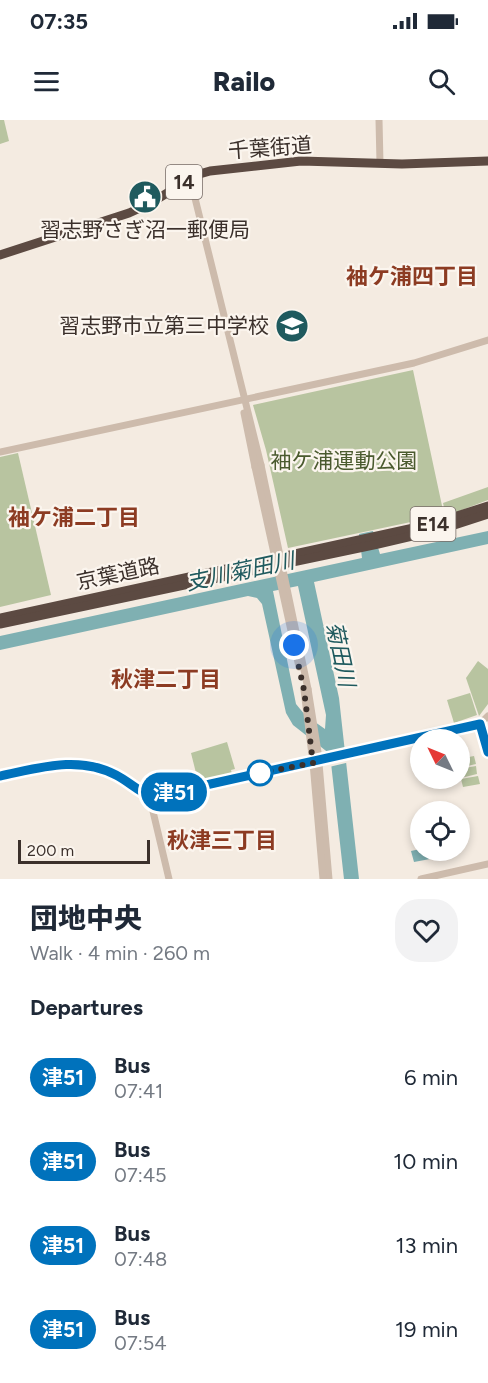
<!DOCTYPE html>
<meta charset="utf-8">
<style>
:root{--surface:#fff;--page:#f2f2f3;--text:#1f2937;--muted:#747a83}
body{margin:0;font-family:Figtree,"Noto Sans JP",sans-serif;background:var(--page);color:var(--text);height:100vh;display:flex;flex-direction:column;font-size:22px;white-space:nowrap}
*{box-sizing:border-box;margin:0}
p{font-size:20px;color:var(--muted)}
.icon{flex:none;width:33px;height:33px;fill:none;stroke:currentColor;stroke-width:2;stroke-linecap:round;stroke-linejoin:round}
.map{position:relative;height:759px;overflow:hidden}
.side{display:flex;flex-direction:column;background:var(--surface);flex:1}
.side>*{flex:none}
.badge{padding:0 12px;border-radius:20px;font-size:21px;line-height:39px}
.needle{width:39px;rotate:313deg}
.tools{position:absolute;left:410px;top:609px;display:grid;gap:12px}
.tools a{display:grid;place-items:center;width:60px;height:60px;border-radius:50%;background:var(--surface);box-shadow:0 3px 9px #0003;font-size:30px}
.scale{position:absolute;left:18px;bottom:15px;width:132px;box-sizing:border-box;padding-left:6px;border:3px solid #3b302b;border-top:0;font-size:16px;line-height:21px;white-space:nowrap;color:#3b302b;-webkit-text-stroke:4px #fbf5ee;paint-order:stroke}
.you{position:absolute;width:30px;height:30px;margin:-15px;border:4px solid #fff;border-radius:50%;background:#1a73e8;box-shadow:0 0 0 9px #1a73e833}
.map>.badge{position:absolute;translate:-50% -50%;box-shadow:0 0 0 3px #fff}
h2{padding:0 30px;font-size:22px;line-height:54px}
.round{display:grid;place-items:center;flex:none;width:63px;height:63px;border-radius:24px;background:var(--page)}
.head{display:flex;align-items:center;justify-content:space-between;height:102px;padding:0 30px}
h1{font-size:28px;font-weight:800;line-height:45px}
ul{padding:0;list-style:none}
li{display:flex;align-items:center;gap:18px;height:84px;padding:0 30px}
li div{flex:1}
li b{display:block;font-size:22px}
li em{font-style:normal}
li .badge{min-width:66px;font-weight:700;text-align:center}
.status{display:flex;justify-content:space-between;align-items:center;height:42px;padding:0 30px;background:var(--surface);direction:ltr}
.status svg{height:16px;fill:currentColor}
header{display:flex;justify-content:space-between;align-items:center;height:78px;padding:0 30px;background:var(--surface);font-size:27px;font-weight:800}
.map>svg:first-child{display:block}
</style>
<div class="status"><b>07:35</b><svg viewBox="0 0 49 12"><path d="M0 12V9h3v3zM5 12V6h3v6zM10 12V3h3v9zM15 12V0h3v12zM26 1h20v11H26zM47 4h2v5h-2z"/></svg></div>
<header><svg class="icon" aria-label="menu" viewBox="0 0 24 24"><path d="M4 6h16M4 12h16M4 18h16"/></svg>Railo<svg class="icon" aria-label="search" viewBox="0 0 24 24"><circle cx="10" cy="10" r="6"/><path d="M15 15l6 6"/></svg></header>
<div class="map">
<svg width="488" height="759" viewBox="0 0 488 759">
<rect width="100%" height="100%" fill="#f4ebe1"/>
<g fill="#b8c4a0">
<polygon points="0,0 4,0 9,21 0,24"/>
<polygon points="413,250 444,395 288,428 266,330 253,285"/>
<polygon points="18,333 51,475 0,487 0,337"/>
<polygon points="488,367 488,380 446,396 443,383"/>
<polygon points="478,541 488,549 488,584 479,596 466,558"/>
<polygon points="470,573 477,595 454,603 447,580"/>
<polygon points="227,622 235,649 231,650 232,654 198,661 191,633"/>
<polygon points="474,636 476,644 459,648 459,639"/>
<polygon points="476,646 477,654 461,658 459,649"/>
<polygon points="478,656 480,664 463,667 461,659"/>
</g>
<g fill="#7fb0b2" fill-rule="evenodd">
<path d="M373,411L380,434L488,411V424L314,462L339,578L359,759H344L330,634L293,605L286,593L262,484L257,478L248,476L0,530V516L362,438L359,414ZM298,466L326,595L325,609L305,595L296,584L273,471Z"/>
<polygon points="420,729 429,731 430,739 414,742 411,731"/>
</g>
<polygon fill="#f4ebe1" points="347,629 350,642 329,647 326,632"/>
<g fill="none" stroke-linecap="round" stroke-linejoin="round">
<g stroke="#cdbbac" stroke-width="7">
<polyline points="379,0 380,43"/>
<polyline points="190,58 261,345"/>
<polyline points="244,293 255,347"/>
<polyline points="0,332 414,243 488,220"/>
<polyline points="308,569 318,632 329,759"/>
<polyline points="304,570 313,643 323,759"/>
<polyline points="480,604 488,632"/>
<path d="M0,656C38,648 79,635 116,655C128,661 139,672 152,677L472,607L480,604L488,596"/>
<polyline points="152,677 151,683 169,759"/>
<polyline points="421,759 488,744"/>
</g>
<g stroke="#5c4a42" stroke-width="9">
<polyline points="0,135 129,93 151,83 196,55 210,51 301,41 402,44 488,41"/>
<polyline points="0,498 432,404 488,386"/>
<polyline points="0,504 378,424 442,409 488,394"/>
</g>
<g stroke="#cdbbac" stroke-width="7">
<polyline points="261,345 308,569"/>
<polyline points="255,347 299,547"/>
</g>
</g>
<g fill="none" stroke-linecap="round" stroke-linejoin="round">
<defs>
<path id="line" d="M0,656C39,648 78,635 116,655C128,661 139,672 152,677L480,604L488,632"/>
</defs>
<use href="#line" stroke="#fff" stroke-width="14"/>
<use href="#line" stroke="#0072bc" stroke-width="9"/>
<polyline stroke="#3b302b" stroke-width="6" stroke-dasharray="0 10.8" points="260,653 313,643 304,570 294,525"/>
</g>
<defs>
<symbol id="civic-disc" viewBox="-11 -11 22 22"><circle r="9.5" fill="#1f5a5e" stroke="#fbf5ee"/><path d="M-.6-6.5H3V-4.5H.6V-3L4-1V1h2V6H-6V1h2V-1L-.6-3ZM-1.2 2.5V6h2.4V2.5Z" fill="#fff"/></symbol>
<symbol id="school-disc" viewBox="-11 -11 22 22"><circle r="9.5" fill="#1f5a5e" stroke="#fbf5ee"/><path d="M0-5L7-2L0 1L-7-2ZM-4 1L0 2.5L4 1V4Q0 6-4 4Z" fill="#fff"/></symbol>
</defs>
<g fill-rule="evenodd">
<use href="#civic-disc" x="126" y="58" width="38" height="38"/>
<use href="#school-disc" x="273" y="187" width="38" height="38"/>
</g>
<circle fill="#fff" stroke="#0072bc" stroke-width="3" cx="260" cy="653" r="12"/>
<g text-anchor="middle" stroke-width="4.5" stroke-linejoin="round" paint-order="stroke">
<g fill="#fbf5ee" stroke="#756b66" stroke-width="1.5">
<rect x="166" y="45" width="36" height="34" rx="4.5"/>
<rect x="410.5" y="387" width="45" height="34" rx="4.5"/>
</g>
<g font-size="20" font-weight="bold" fill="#3b302b">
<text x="184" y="69">14</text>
<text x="433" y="411">E14</text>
</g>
<g font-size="21" fill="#3b302b" stroke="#fbf5ee">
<text transform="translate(270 28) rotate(-4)" y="7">千葉街道</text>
<text transform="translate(118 454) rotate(-12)" y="7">京葉道路</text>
</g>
<g font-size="21" fill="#3b302b" stroke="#fbf5ee">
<text x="145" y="117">習志野さぎ沼一郵便局</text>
<text x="269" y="213" text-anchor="end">習志野市立第三中学校</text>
</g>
<g font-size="21" fill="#4a5a2e" stroke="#fbf5ee">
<text x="344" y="348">袖ケ浦運動公園</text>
</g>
<g font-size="22" font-weight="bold" fill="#8c3b22" stroke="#fbf5ee">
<text x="412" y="164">袖ケ浦四丁目</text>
<text x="74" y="405">袖ケ浦二丁目</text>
<text x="166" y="567">秋津二丁目</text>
<text x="222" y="728">秋津三丁目</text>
</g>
<g font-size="22" font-style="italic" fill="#1f5a5e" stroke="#fbf5ee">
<text transform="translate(240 451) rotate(-12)" y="8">支川菊田川</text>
<text transform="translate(341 534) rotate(78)" y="8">菊田川</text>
</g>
</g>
</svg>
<div class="tools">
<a><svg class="needle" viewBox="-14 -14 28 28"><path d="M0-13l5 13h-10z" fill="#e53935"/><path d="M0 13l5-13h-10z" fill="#747a83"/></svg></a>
<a><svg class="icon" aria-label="locate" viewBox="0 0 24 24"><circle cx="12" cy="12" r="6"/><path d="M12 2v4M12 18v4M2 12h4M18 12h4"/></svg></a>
</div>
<div class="scale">200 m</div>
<div class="you" style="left:294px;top:525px"></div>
<b class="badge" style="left:174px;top:672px;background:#0072bc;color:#fff">津51</b>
</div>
<section class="side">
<div class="head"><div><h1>団地中央</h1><p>Walk · 4 min · 260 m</p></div><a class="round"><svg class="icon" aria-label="heart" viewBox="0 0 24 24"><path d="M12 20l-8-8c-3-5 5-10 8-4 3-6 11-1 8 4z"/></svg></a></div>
<h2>Departures</h2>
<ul>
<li><span class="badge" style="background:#0072bc;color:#fff">津51</span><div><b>Bus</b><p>07:41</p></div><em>6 min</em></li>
<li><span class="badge" style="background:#0072bc;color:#fff">津51</span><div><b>Bus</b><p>07:45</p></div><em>10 min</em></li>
<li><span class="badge" style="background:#0072bc;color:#fff">津51</span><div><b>Bus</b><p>07:48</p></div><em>13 min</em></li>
<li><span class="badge" style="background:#0072bc;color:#fff">津51</span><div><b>Bus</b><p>07:54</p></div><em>19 min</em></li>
</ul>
</section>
